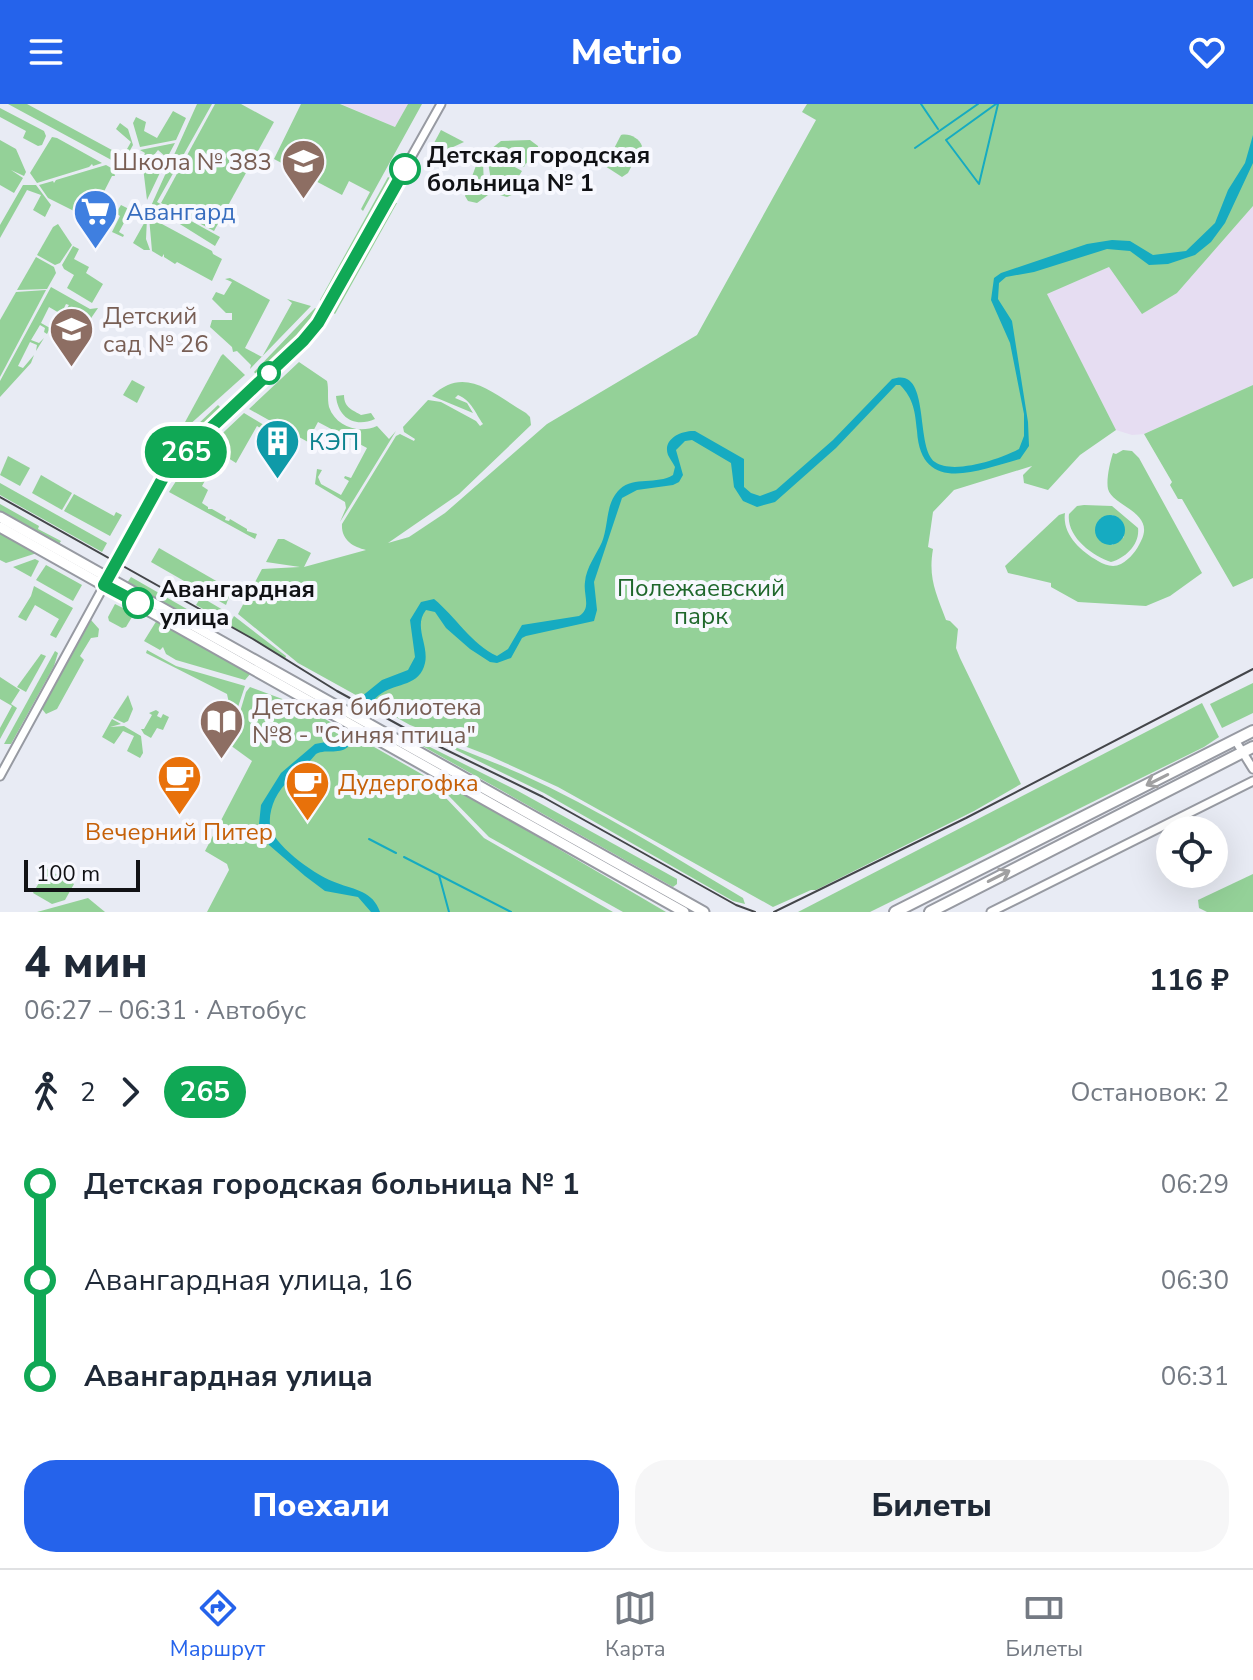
<!DOCTYPE html>
<html lang="ru">
<meta charset="utf-8">
<style>
:root{--surface:#fff;--page:#f6f6f7;--text:#1f2937;--muted:#747a83;--line:#e0e1e3;--accent:#2563eb}
body{margin:0;font-family:"Nunito Sans",sans-serif;background:var(--page);color:var(--text);height:100vh;display:flex;flex-direction:column;font-size:30px;white-space:nowrap}
*{box-sizing:border-box;margin:0}
p{font-size:26px;color:var(--muted)}
.icon{flex:none;width:44px;height:44px;fill:none;stroke:currentColor;stroke-width:2;stroke-linecap:round;stroke-linejoin:round}
.map{position:relative;height:808px;overflow:hidden}
.panel{display:flex;flex-direction:column;background:var(--surface);flex:1}
.panel>*{flex:none}
.badge{padding:0 16px;border-radius:26px;font-size:28px;line-height:52px}
.buttons{position:absolute;left:1156px;top:712px;display:grid;gap:16px}
.buttons a{display:grid;place-items:center;width:72px;height:72px;border-radius:50%;background:var(--surface);box-shadow:0 8px 32px #0002;font-size:40px}
.scale{position:absolute;left:24px;bottom:20px;width:116px;box-sizing:border-box;padding-left:8px;border:4px solid #111215;border-top:0;font-size:22px;line-height:28px;white-space:nowrap;color:#111215;-webkit-text-stroke:6px #f7f8fe;paint-order:stroke}
.map>.badge{position:absolute;translate:-50% -50%;box-shadow:0 0 0 4px #fff}
.legs{display:flex;align-items:center;gap:12px;height:88px;padding:0 24px;font-size:26px}
.legs p{margin-inline-start:auto}
.headline{display:flex;align-items:center;justify-content:space-between;height:136px;padding:0 24px}
h1{font-size:44px;font-weight:800;line-height:60px}
.cta{display:flex;gap:16px;margin-top:auto;padding:16px 24px}
.cta a{flex:1;height:92px;border-radius:32px;background:var(--accent);color:#fff;font-size:32px;font-weight:800;line-height:92px;text-align:center}
.cta a+a{background:var(--page);color:var(--text)}
ul{padding:0 24px;list-style:none}
li{display:flex;align-items:center;gap:28px;height:96px;font-size:30px}
li i{display:grid;place-items:center;width:12px;height:100%;margin:0 10px;background:currentColor}
li i::after{content:'';width:20px;height:20px;margin:-10px;border:6px solid;border-radius:50%;background:var(--surface)}
li p{margin-inline-start:auto}
li:first-child i{background:linear-gradient(#0000 50%,currentColor 0)}
li:last-child i{background:linear-gradient(currentColor 50%,#0000 0)}
header{display:flex;justify-content:space-between;align-items:center;height:104px;padding:0 24px;background:var(--accent);color:#fff;font-size:36px;font-weight:800}
.menu{display:flex;justify-content:space-around;align-items:center;height:112px;border-top:2px solid var(--line);background:var(--surface);font-size:22px;color:var(--muted)}
.menu a{display:grid;justify-items:center;gap:4px}
.menu .selected{color:var(--accent)}
.map>svg:first-child{display:block}
</style>
<header><svg class="icon" aria-label="menu" viewBox="0 0 24 24"><path d="M4 6h16M4 12h16M4 18h16"/></svg>Metrio<svg class="icon" aria-label="heart" viewBox="0 0 24 24"><path d="M12 20l-8-8c-3-5 5-10 8-4 3-6 11-1 8 4z"/></svg></header>
<div class="map">
<svg width="1253" height="808" viewBox="0 0 1253 808">
<rect width="100%" height="100%" fill="#e8ebf4"/>
<g fill="#e6ddf2">
<polygon points="341,0 408,0 395,23"/>
<polygon points="1253,102 1253,281 1144,330 1132,331 1116,326 1046,190 1109,163 1143,209 1177,189"/>
</g>
<g fill="#94d198" fill-rule="evenodd">
<polygon points="8,0 27,0 123,52 131,38 116,25 120,19 128,25 133,41 124,57 117,59"/>
<polygon points="197,0 212,0 157,98 220,133 215,142 151,102"/>
<polygon points="215,0 241,0 274,18 214,127 161,99"/>
<polygon points="301,0 340,0 395,23 408,0 422,0 363,107 361,105 370,88 349,77 342,91 274,55"/>
<path d="M807,0H1253V102L1177,189L1142,210L1109,163L1047,190L1116,326L1080,351L1048,386L1024,379L1023,371L1032,362L954,386L933,408L928,443L933,445C928,474 936,489 946,516L950,517L958,525L956,544L960,554L1021,680L974,707L816,786H811L773,803L558,683L490,652L410,621L298,559L238,510L262,465L300,463L266,458L278,435H284L311,449L304,463L366,446C353,443 341,436 342,420L396,332L400,330L414,337L415,335L404,328L403,323L428,296L441,298L476,317L480,322L483,320C475,309 472,297 458,291L455,294L467,299L473,309L432,292C465,260 493,290 526,309L530,313L531,321L459,390L388,439L409,433L445,409L547,320L697,231L816,16L802,8Z"/>
<polygon points="0,4 44,27 46,32 42,41 38,42 23,34 26,27 0,13"/>
<polygon points="173,7 186,14 176,36 140,43 133,19 136,13 146,18 144,27 157,34"/>
<polygon points="441,26 464,38 427,55 426,54"/>
<path d="M621,31C629,29 639,34 642,42L628,69L622,73L605,62Z"/>
<polygon points="52,33 57,34 102,59 93,62 92,60 89,63 37,79 30,69"/>
<polygon points="0,36 16,45 26,68 24,72 11,66 23,74 14,89 0,81"/>
<polygon points="530,36 538,42 539,52 535,53 531,61 526,59 524,63 515,58 523,56 522,51 512,56 491,45 501,37"/>
<polygon points="175,39 167,54 158,46 154,51 166,56 147,96 142,55 145,49 140,46"/>
<polygon points="489,49 522,67 519,72 524,74 519,88 507,93 493,89 488,58"/>
<polygon points="478,56 483,58 484,82 488,91 477,99 468,97 465,92"/>
<polygon points="106,61 113,65 115,72 112,72 90,115 48,94 39,81 53,77 54,79 56,76"/>
<polygon points="388,73 390,74 382,96 323,202 320,196"/>
<polygon points="23,81 36,81 51,101 45,113 33,106 41,91 27,86 0,134 0,121"/>
<polygon points="394,99 397,99 335,210 332,208"/>
<polygon points="121,101 131,106 119,128 124,131 123,133 112,128 120,112 116,109"/>
<polygon points="149,113 212,147 213,150 222,155 212,177 177,158 175,160 164,153 164,150 162,153 152,147"/>
<polygon points="147,114 146,135 150,146 144,146 133,139"/>
<polygon points="58,120 72,141 60,159 55,161 37,151 53,123"/>
<polygon points="73,142 79,145 74,155 89,163 86,169 103,180 92,199 67,184 74,171 64,165 62,161"/>
<polygon points="36,153 54,163 56,169 47,185 17,186"/>
<polygon points="230,174 270,196 245,244 262,253 292,199 287,195 311,202 250,265 251,261 237,247 233,248 232,243 210,223 212,216 232,216 232,209 226,209 212,195 216,188 224,191 232,178 225,175"/>
<polygon points="51,183 90,205 98,204 85,223 63,210 69,201 66,200 61,210 49,203 41,219 50,224 47,230 44,228 45,224 40,221 31,236 39,239 44,234 36,247 37,241 30,238 18,262 23,264 34,251 31,259 0,293 0,277"/>
<polygon points="46,186 0,273 0,216 16,188"/>
<polygon points="315,204 320,207 306,226 258,272 254,268"/>
<polygon points="223,250 245,271 178,331 221,252"/>
<path d="M299,258L327,277C329,285 327,294 329,303C336,323 359,330 377,322L389,335L396,327L340,418L346,404L345,398L315,380L317,365L322,366L318,373L321,380L341,391L349,377L344,374L345,372L351,374L367,344L318,318L310,333L327,343L324,347L249,305Z"/>
<polygon points="132,276 145,283 137,299 123,291"/>
<polygon points="1253,281 1253,474 1233,483 1182,395 1178,395 1170,381 1172,378 1144,330"/>
<path d="M344,291C344,304 353,306 361,311L371,309L375,315C355,324 338,314 336,292Z"/>
<polygon points="218,301 223,306 177,349 175,342"/>
<polygon points="244,309 277,329 279,336 257,322 236,359 209,342"/>
<path d="M1123,346L1132,347L1139,354L1202,469L1170,492L1146,502L1078,498L1051,483V479L1008,469L1005,462L1059,411L1065,409C1062,430 1080,447 1098,457C1105,461 1113,464 1121,460C1130,455 1137,446 1141,437C1156,408 1112,402 1108,385C1106,376 1110,358 1113,349L1116,350Z"/>
<polygon points="202,349 215,359 202,382 208,386 202,399 208,403 208,405 212,405 226,413 225,416 229,417 230,415 247,425 247,427 257,430 255,435 169,388 180,371"/>
<polygon points="8,352 30,364 20,382 0,371"/>
<polygon points="41,371 72,389 62,406 32,389"/>
<polygon points="0,379 107,439 102,448 0,391"/>
<polygon points="74,390 114,412 116,408 122,411 110,432 64,407"/>
<polygon points="0,400 39,422 38,425 61,437 59,440 0,407"/>
<path d="M1084,401L1112,402L1138,424C1140,440 1126,454 1111,458C1092,452 1066,432 1069,410L1077,402ZM1113,411L1124,433L1112,441L1099,417Z"/>
<polygon points="0,428 37,449 6,459 0,456"/>
<polygon points="159,444 225,482 230,490 226,501 151,458"/>
<polygon points="35,455 39,457 31,473 13,463"/>
<polygon points="46,461 82,481 73,497 36,476"/>
<polygon points="131,473 213,520 201,521 127,479"/>
<polygon points="34,482 73,504 56,534 50,531 59,515 35,501 26,517 18,513 31,492"/>
<polygon points="201,493 223,506 219,514 196,501"/>
<polygon points="115,500 131,508 132,513 126,523 122,524 109,517 108,513"/>
<polygon points="234,512 286,552 285,555 229,521"/>
<polygon points="91,516 99,525 98,533 91,534 80,552 84,556 57,605 46,610 42,605"/>
<polygon points="157,516 251,569 245,576 176,556 166,550 163,543 160,546 144,537"/>
<polygon points="147,546 176,562 245,582 233,618 227,590 146,549"/>
<polygon points="55,547 58,549 54,562 11,640 4,640"/>
<polygon points="41,550 46,552 26,588 17,583"/>
<polygon points="0,573 20,586 11,600 17,604 0,635 0,624 12,602 0,595"/>
<polygon points="1253,579 1253,609 1222,624 1210,600"/>
<polygon points="250,583 304,603 425,672 484,734 613,808 207,808 229,766 227,760 205,747 252,657 230,641 246,588"/>
<polygon points="128,591 133,605 128,617 124,619 113,614"/>
<polygon points="1202,599 1219,633 1204,643 870,808 798,808"/>
<polygon points="156,606 159,608 157,612 161,614 163,610 169,613 163,626 157,624 151,634 144,630 141,625 144,625 152,611 149,609"/>
<polygon points="112,615 121,620 110,623 124,622 141,632 143,649 140,654 127,647 134,632 123,627 114,640 102,633"/>
<path d="M429,633C460,645 491,657 521,670C598,705 671,751 743,794L745,800L733,797L544,689Z"/>
<polygon points="418,637 518,687 677,775 677,780 673,783 417,639"/>
<polygon points="448,680 666,808 623,808 489,733 444,687"/>
<polygon points="47,765 74,780 65,796 52,800 33,789"/>
<polygon points="1253,770 1253,808 1207,808 1199,804 1198,796"/>
<polygon points="88,794 105,808 37,808"/>
</g>
<g fill="#16abc1">
<path d="M1253,31V59L1225,119L1211,138L1195,151L1168,160L1149,161L1130,147L1107,145L1034,168L1006,173L999,179L998,195L1012,217L1028,318L1029,342L1020,355C979,366 921,392 917,327C915,308 914,295 900,281H896L836,344L775,398L757,403L743,397L734,383L731,359L692,336L685,337L676,346L683,371L679,378L673,381L637,386L622,394L594,478L597,506L594,517L526,532L522,534L511,554L497,559L490,558L470,545L446,524L435,508L426,506C413,522 429,541 425,559C420,582 397,579 382,589C360,604 365,624 350,641C340,652 327,644 316,650C303,666 284,676 275,695C271,704 268,716 271,725C277,744 318,773 337,779C355,786 373,787 380,808H371L358,793L325,787L305,772L269,741L259,720L261,701L281,669L315,640L343,635L361,593L382,576L408,566L415,553L410,516L421,498L434,495C455,512 472,541 497,552L508,545L522,521L579,512C592,504 583,491 585,478C586,464 596,451 602,438C609,421 605,399 620,385C634,372 657,381 673,371L675,363C673,359 670,355 668,351C662,334 683,326 695,327L744,355V383L751,389L760,392L776,386L833,336L892,275C932,261 914,343 935,358C953,371 1001,355 1019,345L1024,332V310L1010,239L991,196L994,174L1001,169L1087,140L1112,136L1130,137L1153,151L1186,147L1215,119L1228,86L1245,59Z"/>
<circle cx="1110" cy="426" r="15"/>
</g>
<polygon fill="#e8ebf4" points="357,593 374,602 366,613 359,633 344,625"/>
<g fill="none" stroke-linecap="round" stroke-linejoin="round">
<g stroke="#16abc1" stroke-width="2">
<polyline points="921,0 938,25"/>
<polyline points="996,0 946,36 979,80 998,0"/>
<polyline points="915,44 978,0"/>
<polyline points="369,735 396,749"/>
<polyline points="404,753 511,808"/>
<polyline points="439,771 449,808"/>
</g>
<defs>
<g id="minor">
<polyline points="1235,636 1253,665"/>
<polyline points="0,672 163,374 180,353 318,219 441,0"/>
<polyline points="991,808 1253,677"/>
</g>
<g id="secondary">
<polyline points="0,413 704,808"/>
<polyline points="0,423 684,808"/>
</g>
<g id="primary">
<polyline points="895,808 1253,627"/>
<polyline points="930,808 1253,643"/>
</g>
</defs>
<use href="#minor" stroke="#979aa2" stroke-width="11"/>
<use href="#secondary" stroke="#979aa2" stroke-width="13"/>
<use href="#primary" stroke="#979aa2" stroke-width="14"/>
<use href="#minor" stroke="#fff" stroke-width="7"/>
<use href="#secondary" stroke="#fff" stroke-width="9"/>
<use href="#primary" stroke="#fff" stroke-width="10"/>
<g stroke="#44464a" stroke-width="2">
<polyline points="0,393 253,535 337,587 432,639 543,693 736,801 755,808"/>
<polyline points="774,808 966,714 1253,565"/>
</g>
</g>
<defs><path id="oneway-shaft" d="M-6 0H5M1.5-3L5.5 0L1.5 3" fill="none" stroke-width="1.6" stroke-linecap="round" stroke-linejoin="round" transform="scale(2)"/></defs>
<g stroke="#a0a0a1">
<use href="#oneway-shaft" transform="translate(1157 676) rotate(153)"/>
<use href="#oneway-shaft" transform="translate(999 772) rotate(-27)"/>
</g>
<g fill="none" stroke-linecap="round" stroke-linejoin="round">
<defs>
<polyline id="line-1" points="138,499 104,481 163,374 180,353 303,237 318,219 405,65"/>
</defs>
<use href="#line-1" stroke="#fff" stroke-width="18"/>
<use href="#line-1" stroke="#10a855" stroke-width="12"/>
</g>
<defs>
<symbol id="school-pin" viewBox="-11 -11 22 30"><path d="M0 17L-7.5 6A9.5 9.5 0 1 1 7.5 6Z" fill="#8d6e63" stroke="#f7f8fe"/><path d="M0-5L7-2L0 1L-7-2ZM-4 1L0 2.5L4 1V4Q0 6-4 4Z" fill="#fff"/></symbol>
<symbol id="supermarket-pin" viewBox="-11 -11 22 30"><path d="M0 17L-7.5 6A9.5 9.5 0 1 1 7.5 6Z" fill="#3f7fe0" stroke="#f7f8fe"/><path d="M-6-5.5h2.5l.6 2H6L4.5 2H-2.5L-4.4-4H-6ZM-1.5 3.2a1.3 1.3 0 1 0 .1 0ZM3 3.2a1.3 1.3 0 1 0 .1 0Z" fill="#fff"/></symbol>
<symbol id="building-pin" viewBox="-11 -11 22 30"><path d="M0 17L-7.5 6A9.5 9.5 0 1 1 7.5 6Z" fill="#0f9aa8" stroke="#f7f8fe"/><path d="M-4-6H4V6H1V3H-1V6H-4ZM-2.5-4.3h1.7v1.8h-1.7ZM.8-4.3h1.7v1.8H.8ZM-2.5-1h1.7V.8h-1.7ZM.8-1h1.7V.8H.8Z" fill="#fff"/></symbol>
<symbol id="library-pin" viewBox="-11 -11 22 30"><path d="M0 17L-7.5 6A9.5 9.5 0 1 1 7.5 6Z" fill="#8d6e63" stroke="#f7f8fe"/><path d="M-6-4Q-3-5.5-.7-3.5V5Q-3 3-6 4ZM6-4Q3-5.5 .7-3.5V5Q3 3 6 4Z" fill="#fff"/></symbol>
<symbol id="cafe-pin" viewBox="-11 -11 22 30"><path d="M0 17L-7.5 6A9.5 9.5 0 1 1 7.5 6Z" fill="#e8710a" stroke="#f7f8fe"/><path d="M-5.5-4.5H6V0H3Q3 3.5 0 3.5H-2.5Q-5.5 3.5-5.5 0ZM3-3.2v2h1.7v-2ZM-6 4.5H4V6H-6Z" fill="#fff"/></symbol>
</defs>
<g fill-rule="evenodd">
<use href="#school-pin" x="278" y="32" width="51" height="69"/>
<use href="#supermarket-pin" x="70" y="82" width="51" height="69"/>
<use href="#school-pin" x="46" y="200" width="51" height="69"/>
<use href="#building-pin" x="252" y="312" width="51" height="69"/>
<use href="#library-pin" x="196" y="592" width="51" height="69"/>
<use href="#cafe-pin" x="154" y="648" width="51" height="69"/>
<use href="#cafe-pin" x="282" y="654" width="51" height="69"/>
</g>
<g fill="#fff" stroke="#10a855" stroke-width="4">
<circle cx="405" cy="65" r="14"/>
<circle cx="269" cy="269" r="10"/>
<circle cx="138" cy="499" r="14"/>
</g>
<g text-anchor="middle" stroke-width="8" stroke-linejoin="round" paint-order="stroke">
<g font-size="24" font-weight="bold" fill="#111215" stroke="#f7f8fe" text-anchor="start">
<text x="427" y="59">Детская городская<tspan x="427" dy="28">больница № 1</tspan></text>
<text x="160" y="493">Авангардная<tspan x="160" dy="28">улица</tspan></text>
</g>
<g font-size="24" fill="#785e54" stroke="#f7f8fe" text-anchor="start">
<text x="272" y="66" text-anchor="end">Школа № 383</text>
<text x="103" y="220">Детский<tspan x="103" dy="28">сад № 26</tspan></text>
<text x="252" y="611">Детская библиотека<tspan x="252" dy="28">№8 - "Синяя птица"</tspan></text>
</g>
<g font-size="24" fill="#366cbe" stroke="#f7f8fe" text-anchor="start">
<text x="126" y="116">Авангард</text>
</g>
<g font-size="24" fill="#0d838f" stroke="#f7f8fe" text-anchor="start">
<text x="309" y="346">КЭП</text>
</g>
<g font-size="24" fill="#1f672b" stroke="#f7f8fe">
<text x="701" y="492">Полежаевский<tspan x="701" dy="28">парк</tspan></text>
</g>
<g font-size="24" fill="#c56008" stroke="#f7f8fe" text-anchor="start">
<text x="338" y="687">Дудергофка</text>
<text x="179" y="736" text-anchor="middle">Вечерний Питер</text>
</g>
</g>
</svg>
<div class="buttons">
<a><svg class="icon" aria-label="locate" viewBox="0 0 24 24"><circle cx="12" cy="12" r="6"/><path d="M12 2v4M12 18v4M2 12h4M18 12h4"/></svg></a>
</div>
<div class="scale">100 m</div>
<b class="badge" style="left:186px;top:348px;background:#10a855;color:#fff">265</b>
</div>
<section class="panel">
<div class="headline"><div><h1>4 мин</h1><p>06:27 – 06:31 · Автобус</p></div><b>116 ₽</b></div>
<div class="legs"><svg class="icon" aria-label="walk" viewBox="0 0 24 24"><circle cx="13" cy="4" r="2"/><path d="M13 8l-2 6 4 7M11 14l-3 7M7 12l3-4h3l4 4"/></svg>2<svg class="icon" aria-label="forward" viewBox="0 0 24 24"><path d="M9 5l7 7-7 7"/></svg><b class="badge" style="background:#10a855;color:#fff">265</b><p>Остановок: 2</p></div>
<ul>
<li><i style="color:#10a855"></i><b>Детская городская больница № 1</b><p>06:29</p></li>
<li><i style="color:#10a855"></i><span>Авангардная улица, 16</span><p>06:30</p></li>
<li><i style="color:#10a855"></i><b>Авангардная улица</b><p>06:31</p></li>
</ul>
<div class="cta"><a>Поехали</a><a>Билеты</a></div>
</section>
<nav class="menu">
<a class="selected"><svg class="icon" aria-label="directions" viewBox="0 0 24 24"><path d="M12 3l9 9-9 9-9-9zM9 14v-3h6M13 9l2 2-2 2"/></svg>Маршрут</a>
<a><svg class="icon" aria-label="map" viewBox="0 0 24 24"><path d="M3 6l6-2 6 2 6-2v14l-6 2-6-2-6 2zM9 4v14M15 6v14"/></svg>Карта</a>
<a><svg class="icon" aria-label="tickets" viewBox="0 0 24 24"><path d="M3 7h18v10H3zM15 7v10"/></svg>Билеты</a>
</nav>
